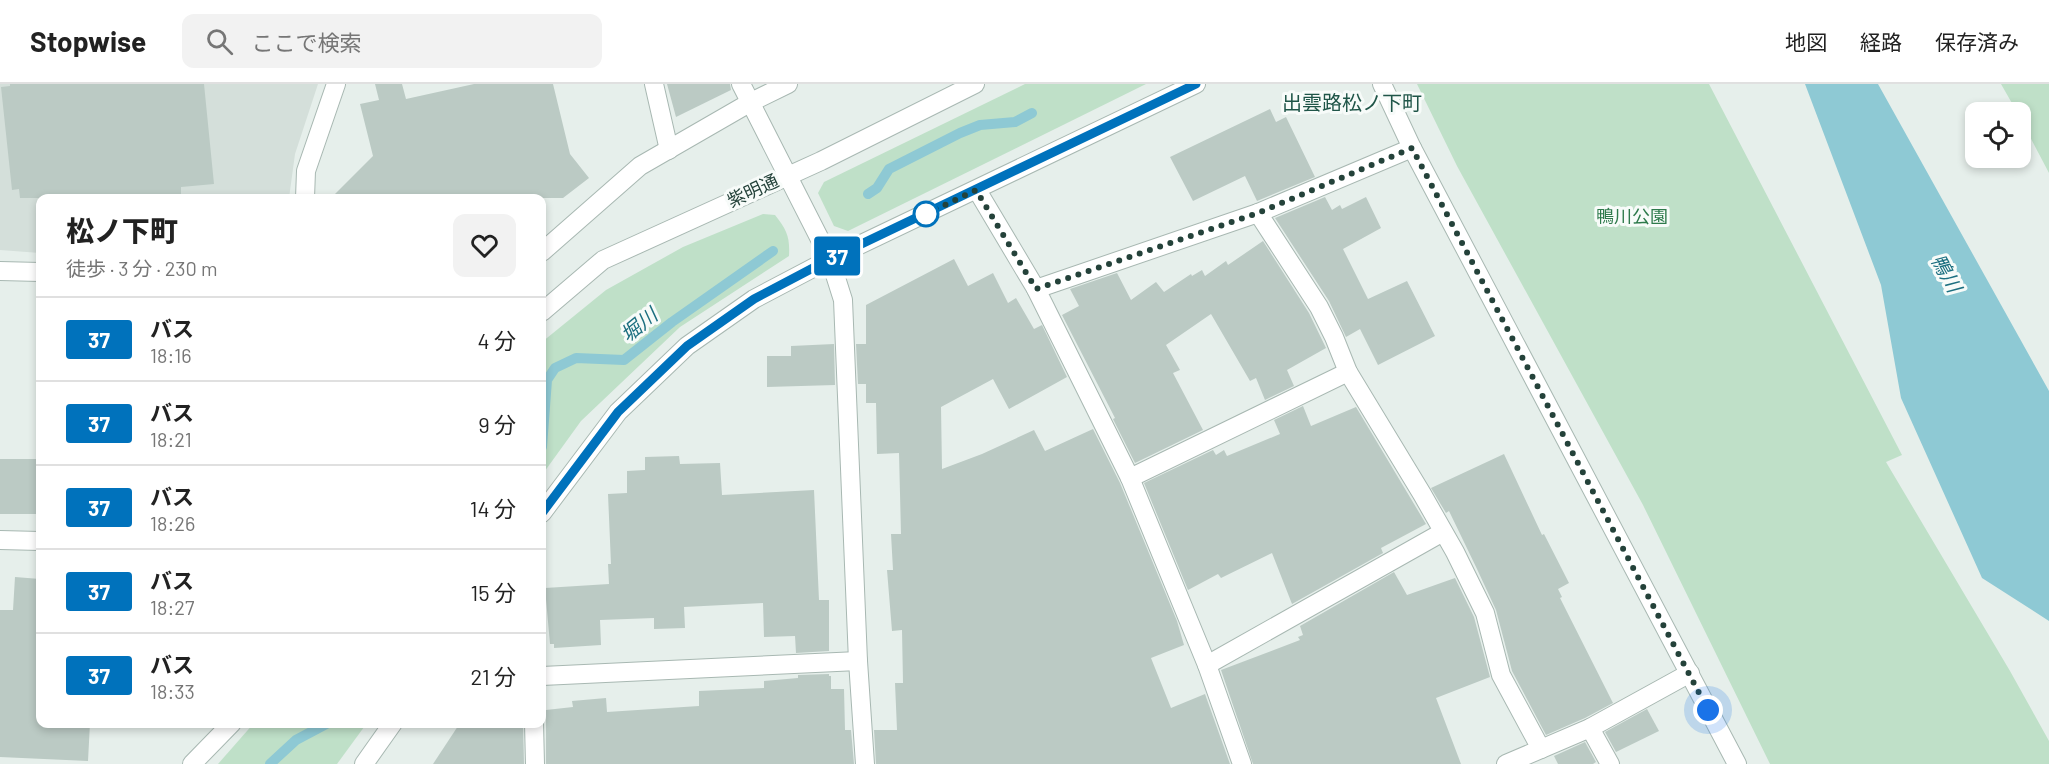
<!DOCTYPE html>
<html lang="ja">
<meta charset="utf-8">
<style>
:root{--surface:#fff;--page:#f2f2f2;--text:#222;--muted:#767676;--line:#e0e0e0}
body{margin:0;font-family:Barlow,"Noto Sans JP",sans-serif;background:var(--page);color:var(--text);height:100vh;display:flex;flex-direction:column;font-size:22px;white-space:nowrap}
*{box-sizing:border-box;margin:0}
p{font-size:20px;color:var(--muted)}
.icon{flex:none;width:33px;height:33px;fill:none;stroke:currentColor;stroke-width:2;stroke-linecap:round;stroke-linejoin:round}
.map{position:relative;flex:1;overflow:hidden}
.details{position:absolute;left:36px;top:110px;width:510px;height:534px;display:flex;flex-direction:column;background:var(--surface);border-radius:12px;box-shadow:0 3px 9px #0003}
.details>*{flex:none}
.badge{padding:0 12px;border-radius:4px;font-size:21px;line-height:39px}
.buttons{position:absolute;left:1965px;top:18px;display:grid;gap:12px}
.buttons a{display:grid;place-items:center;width:66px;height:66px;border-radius:12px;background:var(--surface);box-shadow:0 3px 9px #0003;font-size:30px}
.you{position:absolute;width:30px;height:30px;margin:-15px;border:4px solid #fff;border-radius:50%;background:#1a73e8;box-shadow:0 0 0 9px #1a73e833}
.map>.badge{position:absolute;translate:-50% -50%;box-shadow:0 0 0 3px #fff}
.round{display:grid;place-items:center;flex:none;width:63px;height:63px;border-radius:12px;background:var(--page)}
.overview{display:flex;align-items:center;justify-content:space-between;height:102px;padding:0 30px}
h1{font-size:28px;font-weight:800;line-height:45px}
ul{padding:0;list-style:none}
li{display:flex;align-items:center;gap:18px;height:84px;padding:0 30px;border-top:2px solid var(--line)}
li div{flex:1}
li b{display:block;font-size:22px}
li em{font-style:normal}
li .badge{min-width:66px;font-weight:700;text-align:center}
header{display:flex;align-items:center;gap:36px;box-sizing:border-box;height:84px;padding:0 30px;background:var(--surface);border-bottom:2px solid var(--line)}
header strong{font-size:28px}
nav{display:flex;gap:33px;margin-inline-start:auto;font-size:21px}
.search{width:420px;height:54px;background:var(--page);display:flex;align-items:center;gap:15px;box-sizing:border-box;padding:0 21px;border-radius:12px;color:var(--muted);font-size:22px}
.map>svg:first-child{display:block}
</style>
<header>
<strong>Stopwise</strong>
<div class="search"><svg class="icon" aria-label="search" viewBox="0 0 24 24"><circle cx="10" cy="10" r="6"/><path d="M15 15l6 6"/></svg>ここで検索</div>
<nav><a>地図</a><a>経路</a><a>保存済み</a></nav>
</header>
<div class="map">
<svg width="2049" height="680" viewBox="0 0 2049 680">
<rect width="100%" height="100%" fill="#e6efeb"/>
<polygon fill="#d4dfda" points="0,0 318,0 295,70 289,114 40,114 40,169 0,166"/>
<g fill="#bfe0c8">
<polygon points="1025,0 1146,0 848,147 834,142 818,109 824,98"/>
<polygon points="1417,0 1709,0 1902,371 1886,378 2010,587 2049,657 2049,680 1770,680 1643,421 1457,82"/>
<polygon points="2001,0 2049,0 2049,89 2021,36 2020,28 2017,28"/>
<path d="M763,130L775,131C787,146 790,153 789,172L680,243L581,337L542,391V258L606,206L683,163Z"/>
<polygon points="254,639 367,639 337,680 218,680"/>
</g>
<polygon fill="#8ec9d4" points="1805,0 1878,0 2049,307 2049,537 1982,494 1901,314 1881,201"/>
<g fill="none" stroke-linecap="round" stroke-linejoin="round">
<g stroke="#8ec9d4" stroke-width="10">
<polyline points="868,110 877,104 889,85 960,49 980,41 1015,38 1032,29"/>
<polyline points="542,363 547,296 555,284 576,274 624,276 672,238 773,167"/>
<polyline points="270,680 296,656 328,639"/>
</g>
</g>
<g fill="#bbcac4">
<polygon points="10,0 204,0 214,100 181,103 181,114 20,114 19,105 12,106 1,3 10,2"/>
<polygon points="375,0 402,0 406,15 474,0 553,0 570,70 589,94 563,114 331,114 373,72 360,20 379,16"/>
<polygon points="667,0 730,0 731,6 676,33"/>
<polygon points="1270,25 1276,38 1286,33 1315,93 1257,117 1245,92 1193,117 1170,73"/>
<polygon points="1325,113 1332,126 1340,121 1342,125 1366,113 1381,144 1343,165 1368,215 1407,197 1435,252 1378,281 1360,245 1346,253 1329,217 1275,134"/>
<polygon points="1263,157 1309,229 1326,264 1287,286 1294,302 1265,316 1256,294 1250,297 1211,230 1166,261 1180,286 1173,289 1203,346 1135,379 1113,335 1115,334 1062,231 1079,222 1070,205 1117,189 1131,216 1156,198 1164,208 1191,190 1192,192 1202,186 1205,192 1226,177 1228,181"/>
<polygon points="954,175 968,202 993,189 1008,219 1016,214 1034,245 1042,241 1067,293 1009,325 993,295 941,323 942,385 982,370 1034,346 1045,367 1093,345 1120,399 1177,537 1184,561 1151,574 1171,624 1205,610 1230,680 876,680 874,646 897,646 895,599 903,599 902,546 892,547 887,486 893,486 891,450 901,450 899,369 877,370 876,319 866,319 866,300 858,300 856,260 866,260 866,221"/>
<polygon points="834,260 835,301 767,303 767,272 791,272 791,262"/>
<polygon points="1303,322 1311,342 1356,323 1426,440 1381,464 1383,469 1292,520 1272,469 1221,494 1218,490 1188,506 1144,399 1213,366 1216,371 1224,366 1227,372 1280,350 1274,336"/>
<polygon points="1504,370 1542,451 1544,450 1569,499 1558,505 1562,513 1560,514 1613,619 1585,634 1546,651 1512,587 1496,526 1477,485 1449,427 1446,429 1431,404"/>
<polygon points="679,372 680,380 720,379 722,411 814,406 819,516 829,516 829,567 796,569 795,552 764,553 763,519 684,523 685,544 654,545 654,534 600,536 601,561 554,564 554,560 550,560 545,504 609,500 608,480 611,480 608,410 627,409 627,387 645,386 645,373"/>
<rect x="0" y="375" width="40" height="55"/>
<polygon points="1394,488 1407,511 1455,494 1474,533 1490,593 1436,614 1461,680 1253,680 1221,586 1300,556 1298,553 1303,551 1300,542"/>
<polygon points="15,493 40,495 40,639 90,639 88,677 0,673 0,526 13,526"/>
<polygon points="829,590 829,592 831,592 831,605 844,605 845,646 851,646 854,680 546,680 546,626 573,623 572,617 606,614 607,628 699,622 699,607 764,604 764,597 798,594 798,591"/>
<polygon points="1647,625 1659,647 1616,668 1605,648"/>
<polygon points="460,639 523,639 524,680 433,680"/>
<polygon points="1585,658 1596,678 1593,680 1558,680 1554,672"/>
</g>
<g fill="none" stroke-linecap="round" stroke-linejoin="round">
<defs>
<g id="minor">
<polyline points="654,0 669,66"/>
<polyline points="741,0 830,175 843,216 858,577 865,680"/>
<polyline points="1382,0 1412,64 1737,680"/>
<polyline points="977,106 1036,205 1130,394 1207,581 1242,680"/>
<polyline points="305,114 306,87 336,0"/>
<polyline points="1258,129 1319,223 1334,253 1348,288 1422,410 1455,468 1485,529 1501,591 1541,665"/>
<polyline points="542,168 640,82 751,18 788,0"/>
<polyline points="0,187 40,188"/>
<polyline points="1036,205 1258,129 1412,64"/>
<polyline points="542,228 603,176 821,77 975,0"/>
<polyline points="1130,394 1348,288"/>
<polyline points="542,429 618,328 687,262 754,215 830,175 1196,0"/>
<polyline points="0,456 40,457"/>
<polyline points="1207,581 1443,448"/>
<polyline points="542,592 858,577"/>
<polyline points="534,639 535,680"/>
<polyline points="1590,644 1610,680"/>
<polyline points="192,680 232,639"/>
<polyline points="364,680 393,639"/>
<polyline points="1506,680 1590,644 1690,589"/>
</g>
</defs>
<use href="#minor" stroke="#a8b8b2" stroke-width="20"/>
<use href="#minor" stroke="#fff" stroke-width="18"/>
</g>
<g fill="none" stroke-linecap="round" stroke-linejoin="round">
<defs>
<polyline id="line" points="542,429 618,328 687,262 754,215 830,175 1196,0"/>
</defs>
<use href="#line" stroke="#fff" stroke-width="14"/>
<use href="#line" stroke="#0072bc" stroke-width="9"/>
<polyline stroke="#24423a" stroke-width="6" stroke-dasharray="0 10.8" points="926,130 976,106 1036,205 1258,129 1412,64 1708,626"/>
</g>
<circle fill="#fff" stroke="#0072bc" stroke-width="3" cx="926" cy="130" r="12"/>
<g text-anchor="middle" stroke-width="6" stroke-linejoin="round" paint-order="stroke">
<g font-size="18" fill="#24423a" stroke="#f7fbf9">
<text transform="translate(753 107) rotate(-25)" y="6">紫明通</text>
</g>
<g font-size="18" fill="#2d7a4b" stroke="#f7fbf9">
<text x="1632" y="139">鴨川公園</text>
</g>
<g font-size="20" fill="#1f5548" stroke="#f7fbf9">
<text x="1352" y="26">出雲路松ノ下町</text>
</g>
<g font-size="20" font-style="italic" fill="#1c6f80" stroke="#f7fbf9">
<text transform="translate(1946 189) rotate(61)" y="7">鴨川</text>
<text transform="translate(639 241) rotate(-39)" y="7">堀川</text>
</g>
</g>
</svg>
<div class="buttons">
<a><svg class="icon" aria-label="locate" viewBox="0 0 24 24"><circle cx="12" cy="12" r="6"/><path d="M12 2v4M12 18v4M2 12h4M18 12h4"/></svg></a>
</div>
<div class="you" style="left:1708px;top:626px"></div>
<b class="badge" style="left:837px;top:172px;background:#0072bc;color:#fff">37</b>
<section class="details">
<div class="overview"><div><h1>松ノ下町</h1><p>徒歩 · 3 分 · 230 m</p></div><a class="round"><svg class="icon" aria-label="heart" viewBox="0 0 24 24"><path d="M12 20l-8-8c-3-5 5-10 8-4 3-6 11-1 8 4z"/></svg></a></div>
<ul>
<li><span class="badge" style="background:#0072bc;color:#fff">37</span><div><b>バス</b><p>18:16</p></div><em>4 分</em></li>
<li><span class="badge" style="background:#0072bc;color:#fff">37</span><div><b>バス</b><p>18:21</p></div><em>9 分</em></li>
<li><span class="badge" style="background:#0072bc;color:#fff">37</span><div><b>バス</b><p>18:26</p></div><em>14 分</em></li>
<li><span class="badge" style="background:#0072bc;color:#fff">37</span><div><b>バス</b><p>18:27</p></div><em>15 分</em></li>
<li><span class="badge" style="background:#0072bc;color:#fff">37</span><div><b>バス</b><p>18:33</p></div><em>21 分</em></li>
</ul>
</section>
</div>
